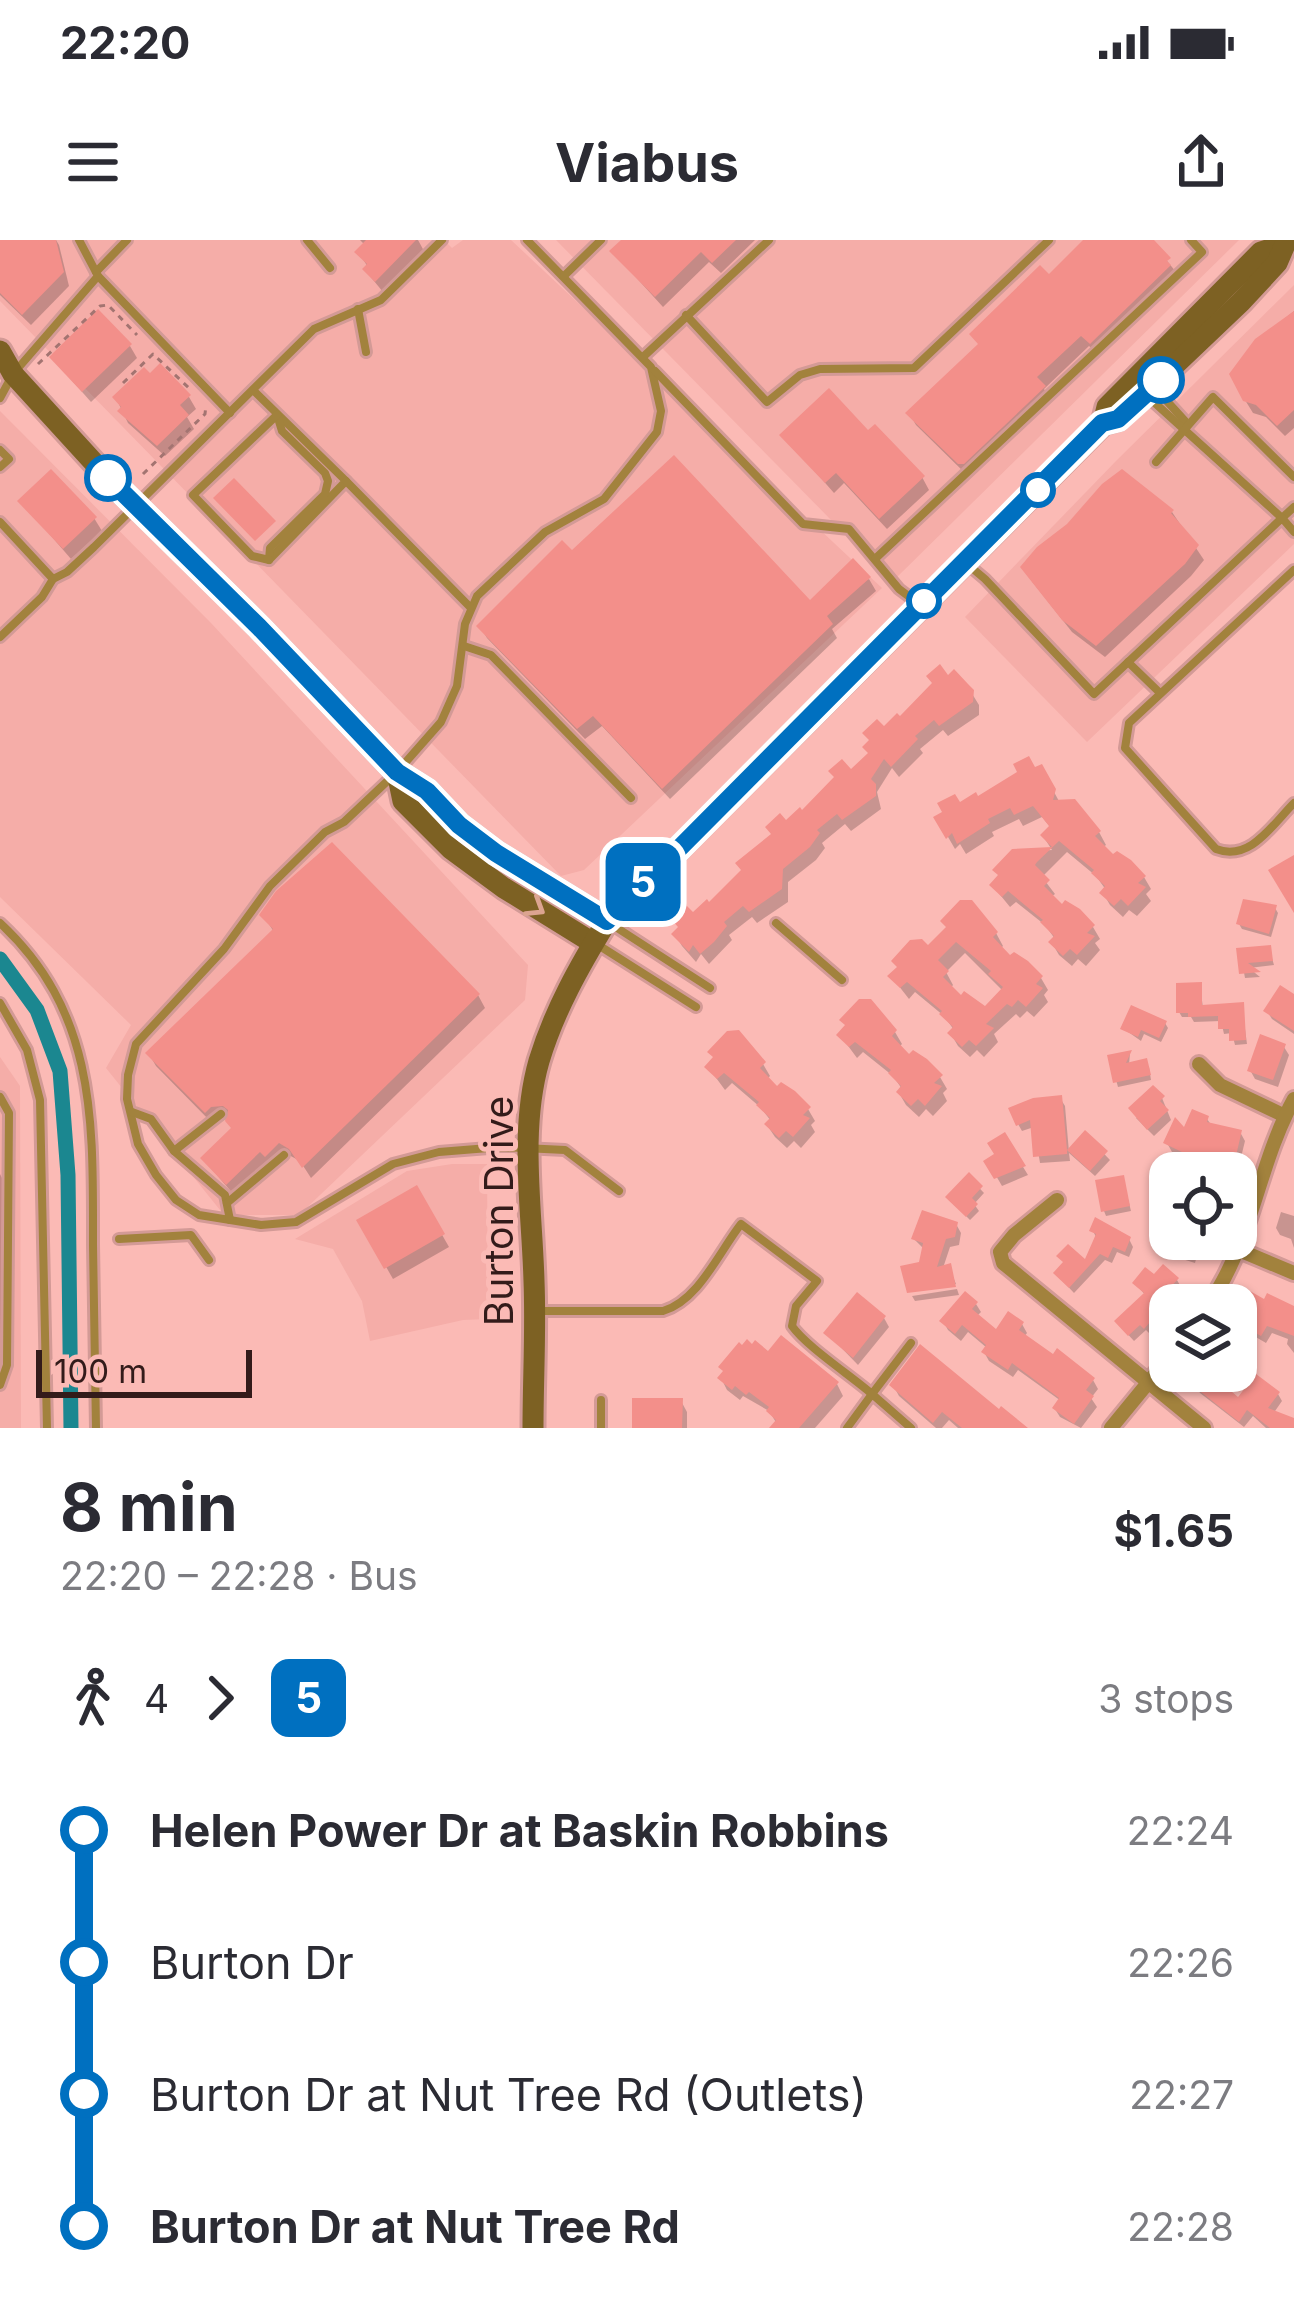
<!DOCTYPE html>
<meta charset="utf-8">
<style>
:root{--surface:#fff;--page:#f2f2f3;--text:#2b2b33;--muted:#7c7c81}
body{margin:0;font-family:Inter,sans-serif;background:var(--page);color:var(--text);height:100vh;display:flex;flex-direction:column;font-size:45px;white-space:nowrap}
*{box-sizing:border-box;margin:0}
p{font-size:39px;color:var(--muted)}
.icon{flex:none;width:66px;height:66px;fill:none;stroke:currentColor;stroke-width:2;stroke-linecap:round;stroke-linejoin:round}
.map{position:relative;height:1188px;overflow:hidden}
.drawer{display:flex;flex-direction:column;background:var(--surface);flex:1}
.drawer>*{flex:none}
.badge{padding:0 24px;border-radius:18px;font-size:42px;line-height:78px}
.fabs{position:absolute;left:1149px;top:912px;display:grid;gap:24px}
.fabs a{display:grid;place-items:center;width:108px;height:108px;border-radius:24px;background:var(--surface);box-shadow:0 3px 9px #0004;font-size:60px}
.scale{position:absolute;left:36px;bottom:30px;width:216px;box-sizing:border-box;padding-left:12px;border:6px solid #331b1a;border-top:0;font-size:33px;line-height:42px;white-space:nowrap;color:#331b1a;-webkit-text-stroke:9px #fbbab5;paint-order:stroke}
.map>.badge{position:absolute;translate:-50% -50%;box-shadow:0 0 0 6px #fff}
.legs{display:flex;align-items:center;gap:18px;height:132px;padding:0 60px;font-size:39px}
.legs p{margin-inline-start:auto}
.overview{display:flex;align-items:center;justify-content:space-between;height:204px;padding:0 60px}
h1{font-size:66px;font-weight:700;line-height:90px}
ul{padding:0 60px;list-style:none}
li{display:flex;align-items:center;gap:42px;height:132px;font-size:45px}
li i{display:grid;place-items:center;width:18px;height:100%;margin:0 15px;background:currentColor}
li i::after{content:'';width:30px;height:30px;margin:-15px;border:9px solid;border-radius:50%;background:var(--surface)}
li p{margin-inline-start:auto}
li:first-child i{background:linear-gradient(#0000 50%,currentColor 0)}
li:last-child i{background:linear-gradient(currentColor 50%,#0000 0)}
.status{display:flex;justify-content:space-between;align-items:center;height:84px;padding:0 60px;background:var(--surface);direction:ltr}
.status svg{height:33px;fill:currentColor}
header{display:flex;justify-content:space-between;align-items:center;height:156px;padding:0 60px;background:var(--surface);font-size:54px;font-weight:700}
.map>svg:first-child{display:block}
</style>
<div class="status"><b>22:20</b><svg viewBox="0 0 49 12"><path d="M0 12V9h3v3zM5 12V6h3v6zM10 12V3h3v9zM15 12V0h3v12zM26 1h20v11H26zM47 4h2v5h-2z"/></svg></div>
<header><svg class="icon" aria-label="menu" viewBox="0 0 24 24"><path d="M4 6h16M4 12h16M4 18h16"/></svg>Viabus<svg class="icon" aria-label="share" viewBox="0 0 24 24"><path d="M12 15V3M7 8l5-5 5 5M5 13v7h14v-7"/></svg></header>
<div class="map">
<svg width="1294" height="1188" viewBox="0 0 1294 1188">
<rect width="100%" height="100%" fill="#fbbab5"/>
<g fill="#f5ada8">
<polygon points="0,0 444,0 452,8 463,0 511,0 882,348 584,630 561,636 0,61"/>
<polygon points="556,0 1239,0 892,342"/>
<polygon points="1294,45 1294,304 1087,502 965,377 1117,220"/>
<polygon points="0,171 211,383 528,725 525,760 299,975 224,975 106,828 131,785 0,657"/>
<polygon points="0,817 20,846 21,1188 0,1188"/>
<polygon points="452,924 487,924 488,1079 463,1080 370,1101 362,1061 333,1009 295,999 407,931"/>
</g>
<g fill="#0003" fill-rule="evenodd">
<polygon points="0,0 56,0 59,5 69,46 31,85 0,55"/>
<polygon points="360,0 418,0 424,11 383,52 365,30 368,27 358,12 365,5"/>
<polygon points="625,0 755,0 721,33 709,22 663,67 613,12"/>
<polygon points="1088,0 1150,0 1176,32 1098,114 1089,106 1044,149 1051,160 967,235 916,185 909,173"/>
<polygon points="1294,71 1294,188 1285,196 1266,177 1253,173 1245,160 1257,101"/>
<polygon points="130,106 137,118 91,162 52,118"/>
<polygon points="189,157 196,169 187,177 194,189 165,216 128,183 116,158"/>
<polygon points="783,195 868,195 922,237 929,250 887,289 844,243 834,253"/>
<polygon points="21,261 94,278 102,291 71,319"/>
<polygon points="1172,272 1204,320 1191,336 1105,417 1072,392 1031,340"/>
<polygon points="572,314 809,364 869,339 876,351 832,389 837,398 670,559 602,486 585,499 487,398 480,386"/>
<polygon points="971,452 979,465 979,475 948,496 943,490 920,509 923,513 899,537 892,528 877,552 881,569 851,591 845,584 822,603 825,608 816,620 788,642 788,662 757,683 752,677 729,695 732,700 709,724 701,714 696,722 682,706 675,694 709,667 786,584 802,575 870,515 883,490"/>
<polygon points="1041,528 1060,563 1099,592 1106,605 1102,608 1144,637 1151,649 1146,654 1151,661 1137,676 1129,670 1123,677 1110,665 1103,653 1106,650 1096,636 1067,612 1042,637 1055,654 1051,657 1093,687 1100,699 1095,703 1100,710 1086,726 1078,719 1072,726 1059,715 1052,703 1055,699 1045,685 1016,662 1010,667 992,645 1013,612 1052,610 1043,596 1051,588 1042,577 1023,586 1019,579 992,592 994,596 966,614 960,604 955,609 937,578"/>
<polygon points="1275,668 1278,673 1271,697 1242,689 1239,684"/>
<polygon points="263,675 478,755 485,768 311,938 300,921 287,914 273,927 269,922 235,956 203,919 233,890 229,878 213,884 156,826 149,814 274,692"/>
<path d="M948,689L996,693L1003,706L1000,709L1041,738L1048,750L1044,755L1048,762L1034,777L1027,771L1020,778L1016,774L994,794L998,802L984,817L977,810L970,817L958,806L951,794L954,790L944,776L915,752L909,759L891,736L928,710ZM965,713L1003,751L985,770L950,749L953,745L946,732Z"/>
<polygon points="1269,708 1274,725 1249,728 1260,737 1245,738 1240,711"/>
<polygon points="1200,745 1203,768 1242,766 1247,804 1235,805 1232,793 1224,794 1221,781 1194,782 1191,777 1182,777 1179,772"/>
<polygon points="1294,758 1294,794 1272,779 1267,771"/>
<polygon points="1165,783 1168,788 1161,802 1144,794 1141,801 1124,789"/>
<polygon points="895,792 902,804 899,807 940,837 947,849 943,853 947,861 933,876 926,869 919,877 906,865 899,853 902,849 893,836 863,812 857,818 840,795"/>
<polygon points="1284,807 1289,815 1278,847 1255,839 1250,830"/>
<polygon points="1130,813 1129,825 1149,827 1151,840 1118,847 1110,818"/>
<polygon points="763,824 770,836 767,839 808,869 815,881 811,885 815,892 801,908 794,901 787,908 775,897 767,885 771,881 760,867 732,843 725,850 708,827"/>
<polygon points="1060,858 1065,866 1069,912 1085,894 1110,920 1095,936 1069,913 1070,921 1040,923 1034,887 1022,891 1018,884"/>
<polygon points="1162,858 1171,880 1154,896 1136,878"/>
<polygon points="1207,879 1212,886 1240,892 1245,901 1237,934 1217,929 1216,933 1179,933 1184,917 1172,912 1167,903"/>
<polygon points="1004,896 1028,935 1002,946 988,922 998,916"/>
<polygon points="0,934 3,940 0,1140"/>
<polygon points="969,937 984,953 974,964 979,971 970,980 952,962"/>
<polygon points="1123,938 1131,971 1106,976 1104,971"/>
<polygon points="416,949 449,1007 393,1039 360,981"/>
<polygon points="1281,972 1294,976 1294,1008 1291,999 1280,995 1276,988"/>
<polygon points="956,984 961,993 959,1005 950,1007 943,1028 949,1027 956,1044 909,1050 925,1010 914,999"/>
<polygon points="1093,991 1129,999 1133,1007 1129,1017 1117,1012 1112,1023 1105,1020 1074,1053 1056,1034 1086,1024 1097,999"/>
<polygon points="1174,999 1212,999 1209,1010 1199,1008 1195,1023 1179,1018 1173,1009"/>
<polygon points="1154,1039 1177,1040 1181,1047 1172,1057 1176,1065 1170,1065 1170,1072 1150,1094 1146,1090 1134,1101 1122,1088 1146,1056 1135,1043"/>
<polygon points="957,1049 959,1055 915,1061 912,1056"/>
<polygon points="1251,1055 1265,1063 1294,1068 1294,1113 1287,1104 1288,1099 1272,1093 1266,1103 1242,1089 1237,1080"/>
<polygon points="976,1064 981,1072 977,1076 997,1093 1022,1084 1027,1093 1024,1097 1093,1140 1098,1149 1091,1158 1097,1167 1081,1188 1060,1177 1055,1169 1061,1161 1018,1130 1013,1137 989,1121 984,1112 987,1108 968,1092 961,1101 948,1090 943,1081"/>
<polygon points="884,1078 889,1087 858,1125 827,1093"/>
<polygon points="768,1115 837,1144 843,1156 815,1188 774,1188 777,1184 769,1171 743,1156 740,1160 727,1150 721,1138"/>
<polygon points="1200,1131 1235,1131 1222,1147 1239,1161 1278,1154 1282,1161 1273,1174 1294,1183 1294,1188 1266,1188 1253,1176 1244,1187 1200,1153 1195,1145 1203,1136"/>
<polygon points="893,1145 1019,1188 958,1188 949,1180 942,1188 936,1188 899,1156"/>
<polygon points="681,1161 687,1172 687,1188 635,1188"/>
</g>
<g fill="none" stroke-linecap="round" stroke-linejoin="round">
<polyline stroke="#1b8790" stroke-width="15" points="0,719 37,770 60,831 68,935 71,1188"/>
</g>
<g fill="#f38f8a" fill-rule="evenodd">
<polygon points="0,0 56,0 64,32 22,75 0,53"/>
<polygon points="366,0 416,0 375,42 362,29 367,24 354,12"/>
<polygon points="621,0 736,0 712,23 701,12 655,57 609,11"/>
<polygon points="1083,0 1154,0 1171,18 1167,21 1171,25 1090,104 1081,96 1037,137 1046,146 964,224 958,224 905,173 978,104 969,94 1040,25 1049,34"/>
<polygon points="98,69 132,104 82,152 49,117"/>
<polygon points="1294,71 1294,170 1277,186 1256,165 1243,161 1229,134 1255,99"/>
<polygon points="160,123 191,155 180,165 189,175 157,206 117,171 121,167 112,157 144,127 150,133"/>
<polygon points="829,148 868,190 875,184 925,236 879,279 836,233 825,243 779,195"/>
<polygon points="674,215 810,360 853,318 871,337 827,376 833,384 662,549 593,476 577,489 476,386 562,300 572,310"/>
<polygon points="51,229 97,277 63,309 17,261"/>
<polygon points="1122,229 1174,270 1171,273 1199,305 1185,324 1096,406 1062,380 1020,327 1037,307 1067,284 1102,244"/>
<polygon points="234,238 276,281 255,301 213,258"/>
<polygon points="940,424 948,435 954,429 968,444 974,450 973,462 939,486 934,480 915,496 918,499 891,527 884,519 871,539 876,544 876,556 842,580 837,574 817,590 820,593 810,607 783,629 782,649 749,672 743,666 724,682 727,686 714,702 700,714 693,705 689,712 671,694 678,687 671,679 687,666 693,672 707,659 709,662 741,630 735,623 771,594 765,587 780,573 786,580 800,567 802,570 834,537 828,531 842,519 851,529 868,513 862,507 869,500 862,493 877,479 884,486 897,473 900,476 932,443 926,436"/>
<polygon points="1029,516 1035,527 1042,524 1052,542 1056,549 1053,560 1075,559 1101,591 1095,596 1113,614 1117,611 1131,620 1146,636 1138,643 1146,647 1128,666 1121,659 1114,666 1099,653 1105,646 1091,633 1094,630 1059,601 1037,622 1035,625 1050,640 1044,646 1062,664 1065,660 1080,669 1095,685 1087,693 1095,696 1077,715 1070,709 1063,716 1048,702 1054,696 1040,682 1043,680 1008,651 1002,657 989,645 998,635 992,630 1012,609 1052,607 1040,595 1049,586 1033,566 1014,575 1010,568 988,579 990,583 957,604 952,593 946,599 933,577 942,572 937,563 955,554 960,562 976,552 978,556 1017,532 1013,524"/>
<polygon points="332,602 480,754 302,928 289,909 279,903 265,917 260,912 226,945 200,918 231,888 225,881 228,870 223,866 211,867 205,873 145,813 273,689 259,675 276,651"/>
<polygon points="1294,615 1294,673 1268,630"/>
<polygon points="1243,659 1277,665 1269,694 1236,684"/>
<path d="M960,660H972L998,692L993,697L1010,715L1014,712L1028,721L1043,736L1036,744L1043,748L1026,767L1018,760L1012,767L1007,764L986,784L994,788L976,806L969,800L962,807L947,793L953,787L939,774L942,771L907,742L900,748L887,736L897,727L891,721L910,700L922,699L928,705L946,687L940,681ZM956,702L991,731L988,734L1003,747L985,766L964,751L961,755L943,737L949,731L938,720Z"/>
<polygon points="1271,705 1273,721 1248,723 1261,732 1239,734 1236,708"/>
<polygon points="1202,742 1202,765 1244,762 1246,800 1229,801 1229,789 1218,789 1218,776 1188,777 1188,773 1176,773 1176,743"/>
<polygon points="1280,745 1294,754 1294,791 1263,771"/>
<polygon points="859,759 871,759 897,790 892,796 909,814 913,810 927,819 943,835 934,843 942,846 925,866 918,859 911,866 896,852 901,846 888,833 891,830 855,802 849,807 836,795 845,785 839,780"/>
<polygon points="1131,765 1167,781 1159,798 1141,790 1138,797 1120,789"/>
<polygon points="739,790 766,822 760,828 777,846 781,842 795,851 811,867 803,875 810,878 793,897 786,891 779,898 764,884 770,878 756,865 759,862 724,833 717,839 704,827 713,817 707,812 727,791"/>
<polygon points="1260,794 1286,804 1273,840 1247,831"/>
<polygon points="1132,810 1126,823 1147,818 1151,835 1113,843 1107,815"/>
<polygon points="1153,845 1165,856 1160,861 1169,870 1147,890 1128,868"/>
<polygon points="1062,855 1067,910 1085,890 1108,911 1090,931 1067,910 1067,914 1033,917 1030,880 1016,886 1008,868 1033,858"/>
<polygon points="1192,869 1209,876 1207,882 1242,890 1232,933 1176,933 1182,912 1163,903 1175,877 1184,887"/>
<polygon points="1005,892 1026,926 994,939 983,921 994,914 987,903"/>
<polygon points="969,932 983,946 972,958 978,964 966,977 945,957"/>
<polygon points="1124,935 1130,966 1101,972 1095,940"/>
<polygon points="417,945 445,994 384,1029 356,980"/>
<polygon points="922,970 958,982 955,997 946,999 937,1027 951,1023 956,1047 907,1053 900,1026 919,1022 923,1003 911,999"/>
<polygon points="1095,977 1131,997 1125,1012 1113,1007 1108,1018 1100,1014 1069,1048 1053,1033 1063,1022 1056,1016 1068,1004 1085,1019 1096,994 1089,991"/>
<polygon points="1163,1024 1179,1038 1168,1050 1174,1055 1144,1089 1140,1085 1128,1096 1114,1081 1144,1053 1132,1043 1145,1027 1154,1034"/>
<polygon points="965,1051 978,1062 972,1069 996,1089 1008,1071 1024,1082 1019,1090 1053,1114 1057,1108 1095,1138 1086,1150 1094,1156 1074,1184 1052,1168 1059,1158 1012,1123 1008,1130 981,1112 986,1105 962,1085 955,1094 939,1081"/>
<polygon points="1250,1051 1264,1059 1267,1053 1294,1066 1294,1096 1267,1086 1261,1096 1236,1082"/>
<polygon points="857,1052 886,1076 853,1118 823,1093"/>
<polygon points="781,1095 839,1142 799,1188 769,1188 776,1180 766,1171 769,1167 749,1152 746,1155 735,1146 732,1150 717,1138 723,1131 718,1127 739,1102 742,1105 747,1099 752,1104 755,1100 768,1111"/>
<polygon points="920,1104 999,1169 1001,1166 1028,1188 962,1188 942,1172 933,1183 889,1145"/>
<polygon points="1204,1131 1226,1131 1218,1140 1238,1157 1256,1134 1280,1152 1268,1168 1294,1178 1294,1188 1270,1188 1247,1170 1239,1182 1192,1145"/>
<polygon points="632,1158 683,1158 682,1188 632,1188"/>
</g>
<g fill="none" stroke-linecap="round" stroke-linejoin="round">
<defs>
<g id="lane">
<polyline points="307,0 330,28"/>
<polyline points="527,0 651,127 661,171 657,192 604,259 545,292 477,356 465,384 457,446 441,482 397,532 344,582 325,592 270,646 224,709 136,804 128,835 127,859 138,904 156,935 176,960 199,975 261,985 296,982 393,924 439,912 501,907 565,910 619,951"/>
<polyline points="96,32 127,0"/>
<polyline points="98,36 230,173"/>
<polyline points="564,36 601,0"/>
<polyline points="358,69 366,112"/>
<polyline points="686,75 767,162 800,135 820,129 914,128 1049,0"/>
<polyline points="643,117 769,0"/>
<polyline points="655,131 803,284 849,289 899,349 919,364"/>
<polyline points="1154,147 1185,181 1185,186"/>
<polyline points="253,150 346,241 269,320"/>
<polyline points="1146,155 1282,278 1294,267"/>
<polyline points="0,158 13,134 98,36 79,0"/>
<polyline points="0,210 9,219 0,227"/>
<polyline points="1156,222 1213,157 1294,237"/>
<polyline points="346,241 470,367"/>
<polyline points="0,282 53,339"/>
<polyline points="876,318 1202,12 1191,0"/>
<polyline points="269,319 270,308 325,254 328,241 325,233 282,191 278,178"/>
<polyline points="269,320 252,316 193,255 277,175"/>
<polyline points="966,323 985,339 1094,454 1282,278 1294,292"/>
<path d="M1294,330L1129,483L1125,508L1216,609C1250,622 1272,585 1294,563"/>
<polyline points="0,397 42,357 53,339 67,332 94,307 314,89 381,60 442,0"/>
<polyline points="464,406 491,415 631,558"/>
<polyline points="1128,422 1160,453"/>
<path d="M0,683C97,773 93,882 93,1005C94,1066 95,1127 96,1188"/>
<polyline points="776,683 842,740"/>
<polyline points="611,684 710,748"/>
<polyline points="595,703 696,767"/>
<polyline points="0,763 27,810 40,860 47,1188"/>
<polyline points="0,857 9,873 7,1125 0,1145"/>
<polyline points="132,872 151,879 174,911 225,955 230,980"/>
<polyline points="174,911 221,874"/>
<polyline points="227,963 284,915"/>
<polyline points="119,999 191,995 209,1020"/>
<path d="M535,1071H663C699,1060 719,1012 741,984L817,1041L796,1066L792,1086C806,1106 850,1135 872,1154L911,1103"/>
<polyline points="601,1160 601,1188"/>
<polyline points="847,1188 872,1154 911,1188"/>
</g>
<g id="street">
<polyline points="1199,824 1220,845 1285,876"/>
<polyline points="1057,960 1014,995 1000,1012 1003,1023 1204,1188"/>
<polyline points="1239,1010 1294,1033"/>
<path d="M1208,1065C1252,1003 1258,924 1294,859"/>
<polyline points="1111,1188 1170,1116"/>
</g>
<g id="secondary">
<polyline points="0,111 13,134 108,238 259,387 397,532 427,551 459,585 496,613 607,681"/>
<polyline points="1103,183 1107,167 1261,12 1283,5"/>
<polyline points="397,532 403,561 451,609 504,648 593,703"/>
<path d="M533,1188C533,1139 536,1090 534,1041C532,969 519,891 539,821C554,771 580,725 607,681L1103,183L1118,179L1241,62L1277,23L1287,0"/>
</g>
</defs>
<use href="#lane" stroke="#d39a96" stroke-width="14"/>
<use href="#street" stroke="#d39a96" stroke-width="20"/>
<use href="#secondary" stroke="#d39a96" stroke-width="27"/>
<g stroke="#a37471" stroke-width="3" stroke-dasharray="6 6" stroke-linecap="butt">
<polyline points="38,124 100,66 108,65 137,95"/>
<polyline points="123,143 153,114 191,150"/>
<polyline points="143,234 205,174 206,165"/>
</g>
<use href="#lane" stroke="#a2823d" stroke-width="8"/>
<use href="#street" stroke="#a2823d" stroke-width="14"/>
<use href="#secondary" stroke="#7d6123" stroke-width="21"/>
</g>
<defs><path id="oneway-chevron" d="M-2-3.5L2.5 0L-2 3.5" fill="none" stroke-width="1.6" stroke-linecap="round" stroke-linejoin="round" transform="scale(3)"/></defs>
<use stroke="#dca490" href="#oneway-chevron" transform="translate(536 668) rotate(32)"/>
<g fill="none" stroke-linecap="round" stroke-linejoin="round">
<defs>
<polyline id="line-1" points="108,238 259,387 397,532 427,551 459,585 496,613 607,681 1102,183 1118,179 1161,140"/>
</defs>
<use href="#line-1" stroke="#fff" stroke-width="27"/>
<use href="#line-1" stroke="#0070c0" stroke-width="18"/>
</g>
<g fill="#fff" stroke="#0070c0" stroke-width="6">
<circle cx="1161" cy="140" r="21"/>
<circle cx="108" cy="238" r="21"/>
<circle cx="1038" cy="250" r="15"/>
<circle cx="924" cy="361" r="15"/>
</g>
<g text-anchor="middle" stroke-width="10" stroke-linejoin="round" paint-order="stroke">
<g font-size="39" fill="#331b1a" stroke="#fbbab5">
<text transform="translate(499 971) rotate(-90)" y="14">Burton Drive</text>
</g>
</g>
</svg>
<div class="fabs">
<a><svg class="icon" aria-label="locate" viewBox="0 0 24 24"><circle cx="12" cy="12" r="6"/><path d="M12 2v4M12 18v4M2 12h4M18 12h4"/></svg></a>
<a><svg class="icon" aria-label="layers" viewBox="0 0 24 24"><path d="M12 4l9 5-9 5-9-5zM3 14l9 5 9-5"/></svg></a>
</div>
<div class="scale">100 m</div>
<b class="badge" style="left:643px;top:642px;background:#0070c0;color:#fff">5</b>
</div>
<section class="drawer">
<div class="overview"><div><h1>8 min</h1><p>22:20 – 22:28 · Bus</p></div><b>$1.65</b></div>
<div class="legs"><svg class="icon" aria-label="walk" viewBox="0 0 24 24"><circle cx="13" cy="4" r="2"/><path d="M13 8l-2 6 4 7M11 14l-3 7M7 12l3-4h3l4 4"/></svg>4<svg class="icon" aria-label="forward" viewBox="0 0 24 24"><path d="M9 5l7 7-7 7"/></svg><b class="badge" style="background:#0070c0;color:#fff">5</b><p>3 stops</p></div>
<ul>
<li><i style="color:#0070c0"></i><b>Helen Power Dr at Baskin Robbins</b><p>22:24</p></li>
<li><i style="color:#0070c0"></i><span>Burton Dr</span><p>22:26</p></li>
<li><i style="color:#0070c0"></i><span>Burton Dr at Nut Tree Rd (Outlets)</span><p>22:27</p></li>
<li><i style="color:#0070c0"></i><b>Burton Dr at Nut Tree Rd</b><p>22:28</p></li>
</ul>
</section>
